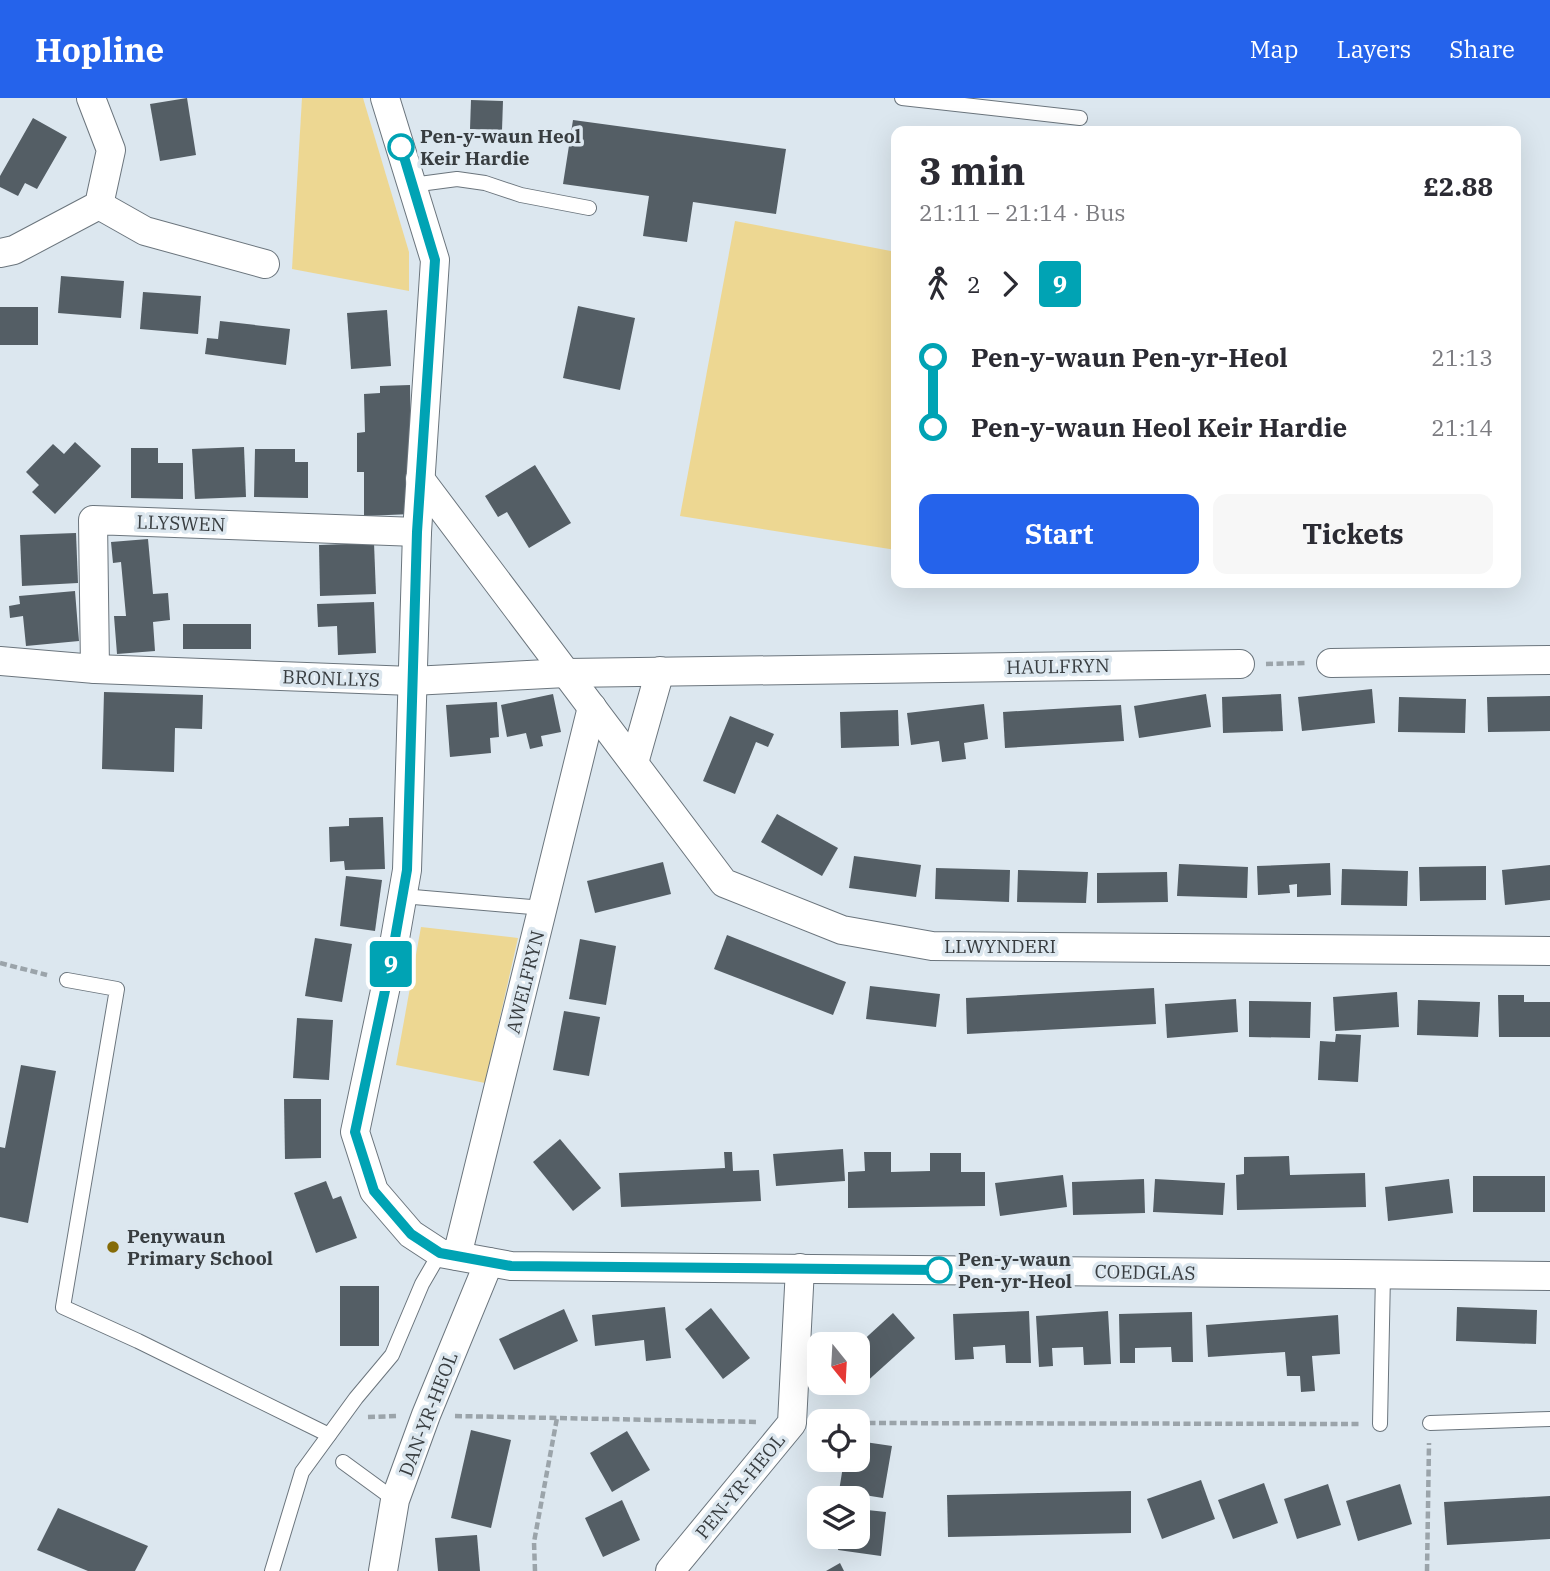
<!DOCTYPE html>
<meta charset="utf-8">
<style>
:root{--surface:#fff;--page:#f7f7f7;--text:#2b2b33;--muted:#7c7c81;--accent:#2563eb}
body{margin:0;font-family:"IBM Plex Serif",serif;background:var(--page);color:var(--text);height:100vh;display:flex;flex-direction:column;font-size:26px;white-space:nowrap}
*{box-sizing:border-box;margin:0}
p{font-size:23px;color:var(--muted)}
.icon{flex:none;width:38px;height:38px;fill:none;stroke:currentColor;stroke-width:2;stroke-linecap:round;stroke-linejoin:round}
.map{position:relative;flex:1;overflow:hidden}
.panel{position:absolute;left:891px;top:28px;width:630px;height:462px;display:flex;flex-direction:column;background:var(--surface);border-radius:14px;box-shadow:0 7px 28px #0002}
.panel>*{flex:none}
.badge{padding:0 14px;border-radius:5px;font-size:24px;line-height:46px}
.needle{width:46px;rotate:162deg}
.fabs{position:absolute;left:807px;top:1234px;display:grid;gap:14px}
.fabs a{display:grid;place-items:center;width:63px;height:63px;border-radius:14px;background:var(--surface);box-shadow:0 7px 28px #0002;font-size:35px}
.map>.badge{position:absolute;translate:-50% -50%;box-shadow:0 0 0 4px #fff}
.legs{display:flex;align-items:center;gap:10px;height:77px;padding:0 28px;font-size:23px}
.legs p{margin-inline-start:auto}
.overview{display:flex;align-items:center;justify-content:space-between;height:119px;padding:0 28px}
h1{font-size:38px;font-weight:700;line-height:52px}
.cta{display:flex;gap:14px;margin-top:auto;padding:14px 28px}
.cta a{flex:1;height:80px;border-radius:14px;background:var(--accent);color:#fff;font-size:28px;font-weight:700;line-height:80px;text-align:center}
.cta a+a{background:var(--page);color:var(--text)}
ul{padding:0 28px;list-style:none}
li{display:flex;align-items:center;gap:24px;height:70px;font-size:26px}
li i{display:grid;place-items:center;width:10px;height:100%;margin:0 9px;background:currentColor}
li i::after{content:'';width:18px;height:18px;margin:-9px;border:5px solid;border-radius:50%;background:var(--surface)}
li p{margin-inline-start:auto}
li:first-child i{background:linear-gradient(#0000 50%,currentColor 0)}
li:last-child i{background:linear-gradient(currentColor 50%,#0000 0)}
header{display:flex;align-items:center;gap:42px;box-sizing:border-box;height:98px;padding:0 35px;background:var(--accent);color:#fff}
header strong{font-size:33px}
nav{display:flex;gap:38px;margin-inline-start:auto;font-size:24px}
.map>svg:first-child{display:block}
</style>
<header>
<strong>Hopline</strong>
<nav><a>Map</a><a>Layers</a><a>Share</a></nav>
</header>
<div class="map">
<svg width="1550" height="1473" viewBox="0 0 1550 1473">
<rect width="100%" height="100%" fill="#dce7ef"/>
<g fill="#edd792">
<polygon points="302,0 363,0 409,154 409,193 292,171"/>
<polygon points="735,123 896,154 896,452 680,418"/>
<polygon points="421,829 518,840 485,985 396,967"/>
</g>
<g fill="#545e65">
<polygon points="187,0 196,57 160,63 150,6"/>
<polygon points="471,2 503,3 502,32 470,31"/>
<polygon points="33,20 67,39 37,91 25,85 18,98 0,89 0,78"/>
<polygon points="573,22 786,51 776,116 693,104 687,144 643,138 649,98 563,86"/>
<polygon points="61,178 124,183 121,220 58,215"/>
<polygon points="143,194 201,198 198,236 140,231"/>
<polygon points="578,208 635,220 620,292 563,280"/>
<rect x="0" y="209" width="38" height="38"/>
<polygon points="387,212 391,268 351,271 347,215"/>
<polygon points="220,223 290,231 286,267 205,256 207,240 218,241"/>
<polygon points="410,287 412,416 364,418 364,374 357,374 357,335 365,334 364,296 380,295 380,288"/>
<polygon points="75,344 101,368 55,416 32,394 39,387 26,374 53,346 64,356"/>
<polygon points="244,349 246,399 195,401 192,351"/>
<polygon points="131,350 158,350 158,365 183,365 183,401 131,400"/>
<polygon points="255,351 295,351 295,364 308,364 308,400 254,399"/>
<polygon points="535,367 571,425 529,450 507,414 498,419 485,398"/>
<polygon points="76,435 78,485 22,488 20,437"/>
<polygon points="148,441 153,496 168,495 170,522 153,524 155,553 117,556 114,518 126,518 121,464 113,465 111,444"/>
<polygon points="374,445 376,496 320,498 319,447"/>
<polygon points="75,493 79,543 26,548 23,518 10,520 9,508 20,506 19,498"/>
<polygon points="374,504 376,555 338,557 337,528 318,529 317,506"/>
<rect x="183" y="526" width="68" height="25"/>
<polygon points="1372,591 1375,625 1302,633 1298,599"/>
<polygon points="104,594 203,597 202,631 175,630 174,674 102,671"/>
<polygon points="553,596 561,634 541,638 543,648 530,651 526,635 507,639 501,607"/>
<polygon points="1206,596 1211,629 1139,640 1134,608"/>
<polygon points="1281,596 1283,633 1223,635 1222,599"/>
<polygon points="1550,598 1550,633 1488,634 1487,599"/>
<polygon points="1399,599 1466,601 1465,635 1398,634"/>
<polygon points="497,604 499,639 490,640 491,655 450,659 446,607"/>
<polygon points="984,606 988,641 964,645 966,661 942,664 939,643 911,647 907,615"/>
<polygon points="1121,607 1124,643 1005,650 1003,614"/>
<polygon points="898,612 899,648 841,650 840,614"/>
<polygon points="730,618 774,636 768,649 756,644 735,696 703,683"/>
<polygon points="777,716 838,750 822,778 761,744"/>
<polygon points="383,719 385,771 345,772 344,763 330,764 329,729 349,728 349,720"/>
<polygon points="854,758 921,767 916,799 849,790"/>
<polygon points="663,764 671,796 595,815 587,783"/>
<polygon points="1330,765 1331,797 1297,799 1297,786 1289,787 1290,795 1258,797 1257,768"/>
<polygon points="1179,766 1248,769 1247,800 1177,798"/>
<polygon points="1550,767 1550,802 1505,807 1502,772"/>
<polygon points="1486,768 1486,802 1420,803 1419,769"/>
<polygon points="936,770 1010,772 1009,804 935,801"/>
<polygon points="1342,771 1408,773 1407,808 1341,807"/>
<polygon points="1018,772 1088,774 1086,805 1017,804"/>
<polygon points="1167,774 1168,804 1097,805 1097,775"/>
<polygon points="346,778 382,782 375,833 340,828"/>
<polygon points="727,837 846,884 833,917 714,871"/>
<polygon points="315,840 352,846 342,904 305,898"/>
<polygon points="580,841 616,848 606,907 569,901"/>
<polygon points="870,888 940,896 936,929 866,921"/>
<polygon points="1154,890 1156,926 967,936 966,900"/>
<polygon points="1397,894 1399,929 1335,933 1333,899"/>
<polygon points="1498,897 1524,897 1524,904 1550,904 1550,939 1499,939"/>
<polygon points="1236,901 1238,934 1167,940 1165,906"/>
<polygon points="1418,902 1480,904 1478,939 1417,937"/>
<polygon points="1249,903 1311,904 1310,940 1249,939"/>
<polygon points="564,913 600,919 589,978 553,972"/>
<polygon points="297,920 333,922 329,982 293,980"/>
<polygon points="1336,936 1361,937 1358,984 1318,982 1320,943 1335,944"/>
<polygon points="21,967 56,973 28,1125 0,1119 0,1049 5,1050"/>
<polygon points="284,1001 321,1001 321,1060 285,1061"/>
<polygon points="560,1041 601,1090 573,1113 533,1064"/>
<polygon points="843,1051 845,1083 776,1088 773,1056"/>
<polygon points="724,1054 732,1054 733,1073 759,1072 761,1103 621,1109 619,1075 725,1070"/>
<polygon points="864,1054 891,1054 891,1074 930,1073 930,1055 961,1055 961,1074 985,1074 985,1108 848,1110 848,1074 865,1073"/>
<polygon points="1289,1058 1290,1077 1365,1075 1366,1109 1237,1112 1236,1077 1244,1076 1244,1059"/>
<polygon points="1063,1077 1067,1109 1000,1118 995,1085"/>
<rect x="1473" y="1078" width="72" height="36"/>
<polygon points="1144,1081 1145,1115 1073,1117 1072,1084"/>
<polygon points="1155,1081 1225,1085 1223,1117 1153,1114"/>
<polygon points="1449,1081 1453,1115 1388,1123 1385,1089"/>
<polygon points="326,1083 333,1101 341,1098 357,1140 316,1155 294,1095"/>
<rect x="340" y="1188" width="39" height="60"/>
<polygon points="665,1209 671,1260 646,1263 644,1242 595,1248 592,1217"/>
<polygon points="1457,1209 1537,1212 1536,1246 1456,1243"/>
<polygon points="711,1210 750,1260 723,1281 685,1231"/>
<polygon points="564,1211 578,1243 514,1272 499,1241"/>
<polygon points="1029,1213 1031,1265 1006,1265 1005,1247 973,1249 974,1261 955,1262 953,1216"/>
<polygon points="1108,1213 1111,1266 1084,1267 1083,1249 1052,1250 1053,1268 1039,1269 1036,1218"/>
<polygon points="1192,1214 1193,1264 1172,1264 1171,1249 1135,1250 1135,1265 1120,1265 1119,1216"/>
<polygon points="893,1215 915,1240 863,1287 858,1281 858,1247"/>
<polygon points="1338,1217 1340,1256 1312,1258 1315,1293 1301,1294 1300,1278 1287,1278 1285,1254 1208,1259 1206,1227"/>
<polygon points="471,1332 511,1342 491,1430 451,1420"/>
<polygon points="627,1333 650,1372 612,1394 590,1355"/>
<polygon points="858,1343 892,1348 883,1400 839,1393 844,1362 858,1362"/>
<polygon points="1201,1382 1215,1421 1162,1441 1147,1401"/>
<polygon points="1264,1385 1278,1425 1233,1441 1218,1402"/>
<polygon points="1328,1386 1341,1427 1297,1441 1284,1401"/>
<polygon points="1400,1386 1412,1426 1358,1443 1346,1403"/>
<polygon points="1131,1393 1131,1435 948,1439 947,1397"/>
<polygon points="1550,1398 1550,1441 1447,1447 1444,1404"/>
<polygon points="622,1402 640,1442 603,1459 585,1420"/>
<polygon points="58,1410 148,1448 135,1473 88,1473 37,1452"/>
<polygon points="858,1411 886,1414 881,1458 838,1452 840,1438 858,1438"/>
<polygon points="477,1437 480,1473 438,1473 435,1440"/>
<polygon points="840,1465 844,1473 826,1473"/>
</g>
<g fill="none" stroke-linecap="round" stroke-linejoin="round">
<defs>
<g id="service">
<polyline points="902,0 1080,20"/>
<polyline points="412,87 457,81 485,85 521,97 589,110"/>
<polyline points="402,798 543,810"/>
<polyline points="67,882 117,891 63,1209 138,1243 329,1337"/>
<polyline points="1430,1325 1550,1321"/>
<polyline points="1380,1326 1383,1176"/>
<polyline points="343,1364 395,1402"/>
<polyline points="272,1473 302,1374 356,1300 392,1257 422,1186 440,1155"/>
</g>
<g id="minor">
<polyline points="385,0 435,162 417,434 407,772 390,869 355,1034 374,1093 411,1136 440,1155 511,1168 1550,1178"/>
<polyline points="99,107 145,133 265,166"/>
<polyline points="0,155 14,152 99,107 111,52 91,0"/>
<polyline points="420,381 724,785 842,832 932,848 1550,853"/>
<polyline points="0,563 95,571 412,583 566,575 1240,566"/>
<polyline points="1331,565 1550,562"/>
<polyline points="95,571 93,422 417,434"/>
<polyline points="634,665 660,573"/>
<polyline points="457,1158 592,609"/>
<polyline points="383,1473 395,1402 426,1317 489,1164"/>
<polyline points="670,1473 792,1325 800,1170"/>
</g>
</defs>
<use href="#service" stroke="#6b757d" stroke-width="16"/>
<use href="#minor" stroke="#6b757d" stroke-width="30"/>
<g stroke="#9ba4aa" stroke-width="4.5" stroke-dasharray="7 3.5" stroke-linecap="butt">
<polyline points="1266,566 1306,565"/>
<polyline points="0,865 47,877"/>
<polyline points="455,1318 758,1324"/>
<polyline points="368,1319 397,1318"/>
<polyline points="858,1325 1361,1326"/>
<polyline points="535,1473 534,1444 557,1320"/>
<polyline points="1427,1473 1429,1345"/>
</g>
<use href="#service" stroke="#fff" stroke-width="14"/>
<use href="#minor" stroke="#fff" stroke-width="28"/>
</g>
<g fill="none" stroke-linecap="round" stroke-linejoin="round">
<defs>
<polyline id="line-1" points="401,49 435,162 417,434 407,772 390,869 355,1034 374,1093 411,1136 440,1155 511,1168 939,1172"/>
</defs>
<use href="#line-1" stroke="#fff" stroke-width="16"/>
<use href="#line-1" stroke="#00a3b4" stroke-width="10"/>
</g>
<g fill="#fff" stroke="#00a3b4" stroke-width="3.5">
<circle cx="401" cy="49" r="12"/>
<circle cx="939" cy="1172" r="12"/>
</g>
<circle fill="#856b07" stroke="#dce7ef" stroke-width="2.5" cx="113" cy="1149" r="7"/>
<g text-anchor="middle" stroke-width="7" stroke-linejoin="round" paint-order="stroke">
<g font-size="19" font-weight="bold" fill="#383d40" stroke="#dce7ef" text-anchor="start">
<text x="420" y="45">Pen-y-waun Heol<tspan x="420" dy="22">Keir Hardie</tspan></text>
<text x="958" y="1168">Pen-y-waun<tspan x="958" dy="22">Pen-yr-Heol</tspan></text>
</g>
<g font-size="19" fill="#383d40" stroke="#dce7ef">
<text transform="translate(181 425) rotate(2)" y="7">LLYSWEN</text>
<text transform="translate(1058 568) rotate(-1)" y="7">HAULFRYN</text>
<text transform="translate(331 580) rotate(2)" y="7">BRONLLYS</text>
<text x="1000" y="855">LLWYNDERI</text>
<text transform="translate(525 884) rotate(-76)" y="7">AWELFRYN</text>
<text transform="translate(1145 1174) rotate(1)" y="7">COEDGLAS</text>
<text transform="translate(428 1316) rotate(-69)" y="7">DAN-YR-HEOL</text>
<text transform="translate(740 1388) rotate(-51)" y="7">PEN-YR-HEOL</text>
</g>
<g font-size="19" font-weight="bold" fill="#383d40" stroke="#dce7ef" text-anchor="start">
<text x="127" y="1145">Penywaun<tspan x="127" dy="22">Primary School</tspan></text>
</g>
</g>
</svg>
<div class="fabs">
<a><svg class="needle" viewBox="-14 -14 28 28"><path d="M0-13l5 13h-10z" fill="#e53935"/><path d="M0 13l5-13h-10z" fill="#7c7c81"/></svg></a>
<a><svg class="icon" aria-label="locate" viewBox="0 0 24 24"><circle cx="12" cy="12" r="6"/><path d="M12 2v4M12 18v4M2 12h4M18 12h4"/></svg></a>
<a><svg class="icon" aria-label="layers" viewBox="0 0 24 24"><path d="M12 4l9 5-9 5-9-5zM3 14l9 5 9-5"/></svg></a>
</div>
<b class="badge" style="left:391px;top:866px;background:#00a3b4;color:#fff">9</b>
<section class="panel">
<div class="overview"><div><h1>3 min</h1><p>21:11 – 21:14 · Bus</p></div><b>£2.88</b></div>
<div class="legs"><svg class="icon" aria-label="walk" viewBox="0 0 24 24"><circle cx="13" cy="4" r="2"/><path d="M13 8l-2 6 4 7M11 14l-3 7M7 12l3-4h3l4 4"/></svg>2<svg class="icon" aria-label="forward" viewBox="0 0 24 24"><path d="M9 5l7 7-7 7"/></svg><b class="badge" style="background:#00a3b4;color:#fff">9</b></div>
<ul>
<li><i style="color:#00a3b4"></i><b>Pen-y-waun Pen-yr-Heol</b><p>21:13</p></li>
<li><i style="color:#00a3b4"></i><b>Pen-y-waun Heol Keir Hardie</b><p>21:14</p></li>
</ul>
<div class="cta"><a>Start</a><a>Tickets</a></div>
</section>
</div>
